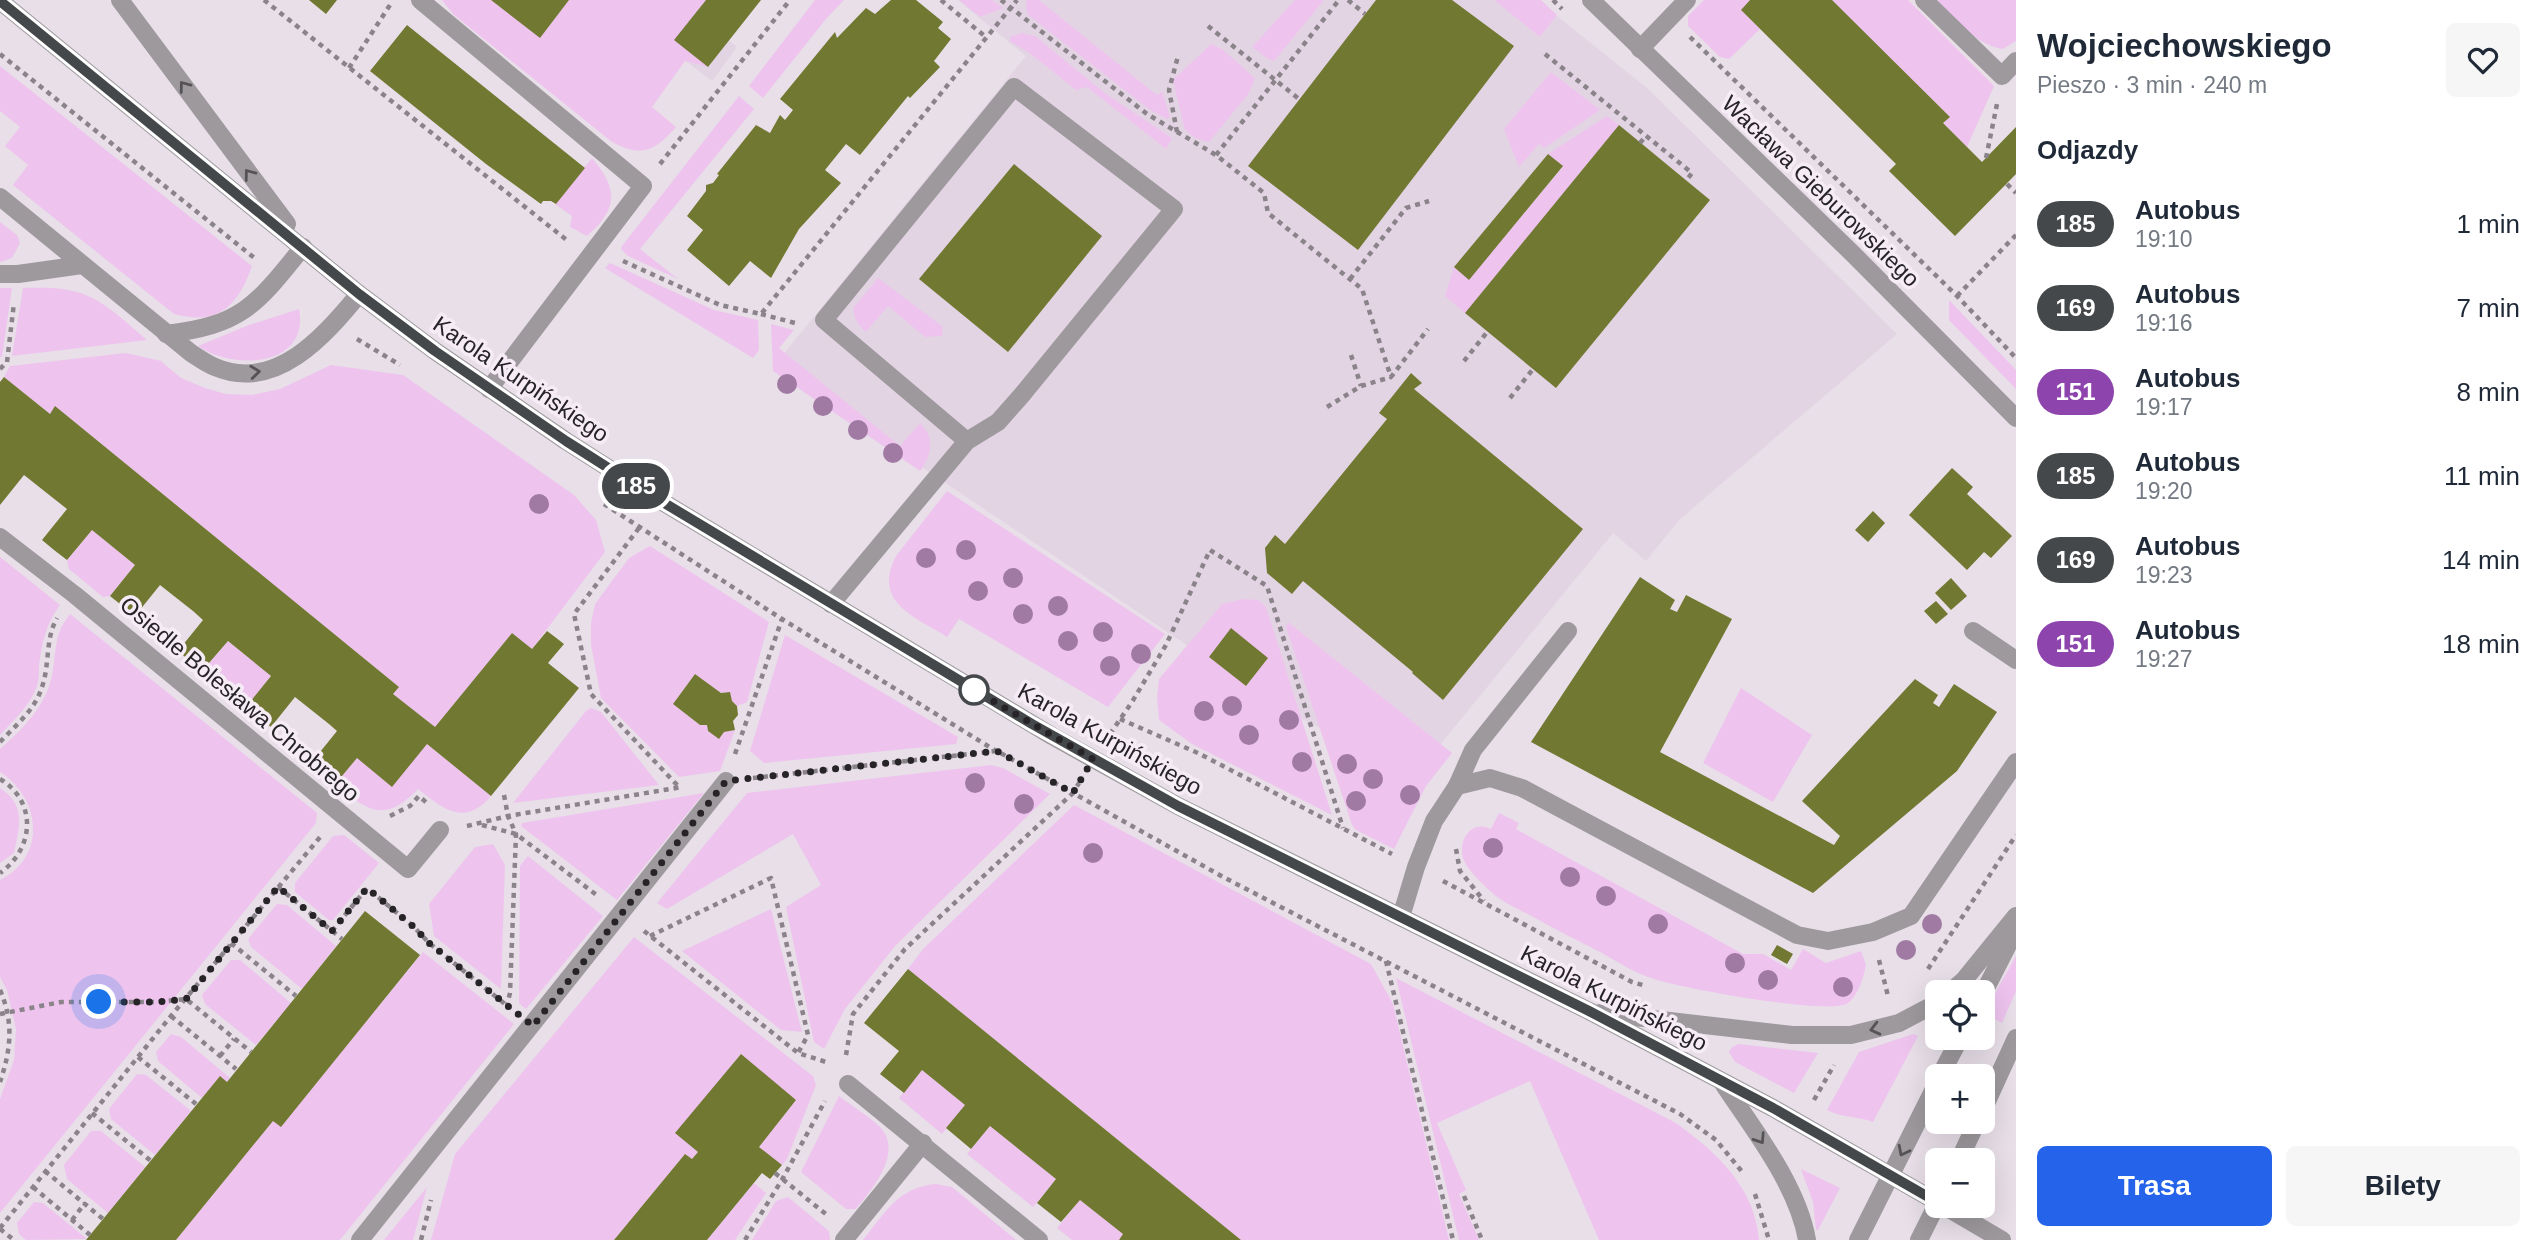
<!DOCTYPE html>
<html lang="pl">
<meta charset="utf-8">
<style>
:root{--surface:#fff;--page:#f6f6f7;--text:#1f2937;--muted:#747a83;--accent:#2563eb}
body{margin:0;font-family:Helvetica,sans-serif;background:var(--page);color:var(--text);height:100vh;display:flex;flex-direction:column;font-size:26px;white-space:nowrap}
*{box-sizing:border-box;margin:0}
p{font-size:23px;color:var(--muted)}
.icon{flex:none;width:38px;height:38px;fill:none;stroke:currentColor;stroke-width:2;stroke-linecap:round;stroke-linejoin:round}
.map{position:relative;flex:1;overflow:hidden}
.drawer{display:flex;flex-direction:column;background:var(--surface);width:525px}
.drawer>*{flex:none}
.badge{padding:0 14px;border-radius:23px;font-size:24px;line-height:46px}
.fabs{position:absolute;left:1925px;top:980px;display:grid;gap:14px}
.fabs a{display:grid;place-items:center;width:70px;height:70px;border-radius:10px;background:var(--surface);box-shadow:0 7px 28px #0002;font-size:35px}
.you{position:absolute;width:35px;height:35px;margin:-18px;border:5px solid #fff;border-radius:50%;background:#1a73e8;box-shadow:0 0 0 10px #1a73e833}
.map>.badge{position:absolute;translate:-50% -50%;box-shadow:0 0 0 4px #fff}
h2{padding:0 21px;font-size:26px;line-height:63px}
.round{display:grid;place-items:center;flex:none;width:74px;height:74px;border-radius:10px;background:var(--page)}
.head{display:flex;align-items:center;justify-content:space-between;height:119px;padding:0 21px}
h1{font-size:33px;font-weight:800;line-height:52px}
.action{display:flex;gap:14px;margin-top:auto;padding:14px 21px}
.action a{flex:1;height:80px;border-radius:10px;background:var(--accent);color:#fff;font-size:28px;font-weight:800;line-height:80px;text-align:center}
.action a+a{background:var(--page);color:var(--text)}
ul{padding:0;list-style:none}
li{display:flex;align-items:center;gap:21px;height:84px;padding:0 21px}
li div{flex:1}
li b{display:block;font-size:26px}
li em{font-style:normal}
li .badge{min-width:77px;font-weight:700;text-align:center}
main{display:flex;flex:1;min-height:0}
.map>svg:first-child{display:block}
</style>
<main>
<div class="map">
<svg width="2016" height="1240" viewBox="0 0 2016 1240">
<rect width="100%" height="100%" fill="#e8dfe8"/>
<g fill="#e3d4e3">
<polygon points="958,0 1537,0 1647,88 1897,334 1679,520 1646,561 1613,533 1413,778 1273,703 773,367 1026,56"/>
<polygon points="691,11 737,47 712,81 665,45"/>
</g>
<g fill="#eec4ef">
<path d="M442,0H491L540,37L569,0H706L675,40L708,67L685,61L652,107L676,127C655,151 642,158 612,142L453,14Z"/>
<polygon points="815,0 844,0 826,19 763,98 749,86"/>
<polygon points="959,0 992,0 1003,8 980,17"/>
<polygon points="1026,0 1039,0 1153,92 1158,95 1162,91 1170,117 1167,119 1149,109 1027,14"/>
<polygon points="1295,0 1324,0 1274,61 1268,59 1252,47"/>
<polygon points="1494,0 1541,0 1557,15 1540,37"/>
<polygon points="1704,0 1750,0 1741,10 1760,29 1729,59 1720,57 1688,26 1688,16"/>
<polygon points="1832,0 1908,0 1994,86 1967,147 1943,123 1949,116"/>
<path d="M1937,0H2016V41L2003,49C1975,45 1956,19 1937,0Z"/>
<polygon points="1022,33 1035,36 1106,94 1172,138 1166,149 1087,87 1076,90 1032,55 1010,41 1010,37"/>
<path d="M1211,44L1222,49L1255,78L1249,93L1209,142C1200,141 1189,136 1184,127L1173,80Z"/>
<path d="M0,66L252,266C238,306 218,326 174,314L13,185L28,165L5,146L20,127L0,111Z"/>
<polygon points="1551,72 1600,110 1544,148 1539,144 1519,167 1504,129"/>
<polygon points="739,96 754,109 640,249 678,279 628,256 621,249 622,246"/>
<polygon points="1607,116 1619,125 1465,313 1445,296 1454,267 1469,279 1563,167 1548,154"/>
<path d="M592,158C618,189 619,208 587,236L570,227L572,216L555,204Z"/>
<polygon points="0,222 17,235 20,243 12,258 0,262"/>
<polygon points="610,263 714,310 758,320 759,350 753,358 605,268"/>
<path d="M878,278L943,327L942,336L925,337L888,306L866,332C858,325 853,318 854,307Z"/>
<polygon points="0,288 12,288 2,357 0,357"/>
<path d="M23,288C37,288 53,287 68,290C100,295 123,320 147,340L12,356Z"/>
<polygon points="1949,300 2016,370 2016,389 1949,320"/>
<path d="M299,309C310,367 234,371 198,346L249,325Z"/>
<path d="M771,324L794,330L779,348L900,446L920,423C936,437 931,457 920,471L773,371Z"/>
<polygon points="126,353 161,361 181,378 205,388 226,394 252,395 280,389 331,365 403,375 574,495 596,520 605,552 532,649 512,633 435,727 393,694 399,687 56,407 50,414 4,377 10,366"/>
<path d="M947,491L1165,634L1108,707L959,619L947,637C914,616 872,603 896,556Z"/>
<polygon points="92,530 135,565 110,596 103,597 69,569 67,560"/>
<polygon points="650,546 769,622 747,702 737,706 732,701 730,692 721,693 695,674 673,704 700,725 707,725 708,731 719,738 724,732 735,730 720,771 679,777 601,698 591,645 591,623 595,604 629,558"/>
<path d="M0,557L60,605C46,624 42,642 39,666C39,671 39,677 38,682C33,703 14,720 0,735Z"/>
<polygon points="1244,599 1258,600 1266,607 1332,815 1192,744 1159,720 1157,697 1159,679 1222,604"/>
<path d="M70,614L317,813L316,823L0,1213V1099L14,1060L16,1029L7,990L0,977V880C47,857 41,798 0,772V749C23,729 46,706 52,675C57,649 53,636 70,614Z"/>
<polygon points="1288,622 1452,753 1426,786 1394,849 1356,830 1352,825 1286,627"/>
<polygon points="785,635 958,737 956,744 764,763 750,751"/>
<polygon points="228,641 271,676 246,707 238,707 204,678 202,671"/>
<polygon points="1741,688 1812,735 1773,802 1703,763"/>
<polygon points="591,708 601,712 659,785 513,803 586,711"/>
<path d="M427,744L491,796C465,827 443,809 418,789C386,822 371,813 338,787L337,782L357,758Z"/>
<polygon points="991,765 1003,768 1050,794 896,945 845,1009 824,1049 814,1042 786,907 821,885 793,834 667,909 657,903 747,793"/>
<path d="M0,788C26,805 20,826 14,853L0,863Z"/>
<polygon points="704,793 617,900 521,826 522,823"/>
<polygon points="1074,805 1371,964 1393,1004 1449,1240 1241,1240 908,969 923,949"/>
<path d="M1499,813L1519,823L1516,829L1743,954H1763L1791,970L1803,949L1826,963L1861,951L1866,965C1864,976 1858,996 1848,1003C1830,1016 1681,988 1654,979C1636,974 1618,962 1602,953C1580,942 1557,930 1535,918C1520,910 1503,903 1490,891C1481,882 1467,870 1463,858C1458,840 1471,819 1491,829Z"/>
<polygon points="344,835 379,863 333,920 329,920 295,892 295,883 333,836"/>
<polygon points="493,844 505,865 501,989 434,936 429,904 475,847"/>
<polygon points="528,856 603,916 526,1009 519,1003 520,866"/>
<polygon points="277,904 287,905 336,946 302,989 251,947 248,939"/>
<polygon points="771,909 802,1032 781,1030 682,951"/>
<polygon points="634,937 813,1076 816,1085 787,1159 782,1165 759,1147 796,1100 740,1055 676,1133 698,1152 692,1159 685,1154 614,1240 431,1240 455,1154"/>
<polygon points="423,952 514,1024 340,1240 176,1240 273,1121 281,1126"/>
<polygon points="2016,956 2016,991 2002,1023 1984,1013"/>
<polygon points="231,960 240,960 291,1003 256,1045 205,1004 202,995"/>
<path d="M1396,978L1676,1123C1716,1152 1755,1187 1759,1240H1599L1530,1081L1437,1123L1466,1190L1459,1194L1479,1240H1459Z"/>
<polygon points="171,1034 181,1037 230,1078 227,1082 220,1076 202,1098 158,1061 156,1052"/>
<path d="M1913,1034L1918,1036L1873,1122C1858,1116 1842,1118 1827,1110L1859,1052Z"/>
<polygon points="1739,1044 1818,1053 1794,1093 1735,1062 1729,1052 1732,1047"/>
<polygon points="922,1070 965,1105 942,1134 899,1098"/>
<polygon points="137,1074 146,1075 191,1111 155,1155 111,1119 109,1109"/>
<path d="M839,1096C852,1106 867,1115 879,1126C905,1152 872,1189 856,1209H846L801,1172Z"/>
<polygon points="990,1126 1056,1179 1033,1207 967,1154"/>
<polygon points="91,1131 101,1131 145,1167 108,1213 67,1179 64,1165"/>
<polygon points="1801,1169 1840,1188 1818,1230 1816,1230 1813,1202"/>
<polygon points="754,1183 766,1193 735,1240 707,1240"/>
<path d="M936,1184L952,1187L1016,1240H863C885,1213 898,1187 936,1184Z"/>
<polygon points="427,1187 413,1240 384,1240"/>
<polygon points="788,1197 829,1231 830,1240 752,1240 776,1201"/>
<polygon points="1080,1200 1123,1234 1119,1240 1072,1240 1057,1228"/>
<polygon points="34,1202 43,1203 87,1239 26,1240 19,1234 17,1223"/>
</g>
<g fill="#717831">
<polygon points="309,0 337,0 326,14"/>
<polygon points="491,0 569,0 540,38"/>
<polygon points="706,0 761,0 708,67 674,40"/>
<polygon points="891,0 916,0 943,22 938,28 951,39 934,61 940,67 910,98 908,96 860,155 846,144 825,170 841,183 799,229 771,278 750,261 729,286 687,250 703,230 687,216 706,191 706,185 713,183 719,175 717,174 756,125 770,133 780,115 785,120 793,110 780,99 835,32 837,38 866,8 875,14"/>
<polygon points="1376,0 1452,0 1514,46 1358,250 1248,166"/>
<polygon points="1750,0 1832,0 1950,117 1943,123 1982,162 2016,127 2016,174 1955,236 1889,171 1896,164 1741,10"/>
<polygon points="407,25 585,168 556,204 551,201 543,201 541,204 486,164 370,71"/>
<polygon points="1619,125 1710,200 1556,388 1465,313"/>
<polygon points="1548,154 1563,166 1469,280 1454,267"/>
<polygon points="1014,164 1102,236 1008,352 919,279"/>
<polygon points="1411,373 1422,383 1414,389 1583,529 1443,700 1412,673 1413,672 1303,581 1292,594 1267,573 1265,548 1275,535 1285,544 1387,419 1379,413"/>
<polygon points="4,377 50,414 55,406 399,687 393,694 435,727 512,633 532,649 547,631 555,637 564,644 548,663 579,688 491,796 427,744 392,787 357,758 337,782 312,762 337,731 329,724 295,697 271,727 246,707 271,676 228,641 202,671 178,651 203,620 193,611 160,585 135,616 110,596 135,565 92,530 67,560 54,550 42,540 67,509 24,475 0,505 0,382"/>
<polygon points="1952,468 1973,487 1967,494 2012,536 1991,558 1984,552 1967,570 1909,515"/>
<polygon points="1873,511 1885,523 1868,542 1855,530"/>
<polygon points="1640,577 1675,600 1670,609 1677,612 1686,595 1732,619 1660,752 1834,845 1840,836 1802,801 1915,679 1938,695 1933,703 1939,707 1954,684 1997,712 1957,771 1813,893 1531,742"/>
<polygon points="1951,578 1967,596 1951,610 1935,593"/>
<polygon points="1936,601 1948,614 1936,624 1924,611"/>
<polygon points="1231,628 1268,658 1246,686 1209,657"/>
<polygon points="695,674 721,693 730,692 732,701 737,706 738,715 733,721 735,730 724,732 719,739 708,731 707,725 700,725 673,704"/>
<polygon points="365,911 420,955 281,1127 273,1121 176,1240 86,1240 220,1076 227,1082"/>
<polygon points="1777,945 1793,954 1787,964 1771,955"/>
<polygon points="908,969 1241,1240 1119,1240 1123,1234 1080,1200 1061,1222 1037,1203 1056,1179 990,1126 971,1149 946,1128 965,1105 922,1070 904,1093 880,1074 899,1051 864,1023"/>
<polygon points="741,1054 796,1100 759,1147 782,1165 770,1179 762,1173 707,1240 614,1240 685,1154 692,1159 698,1152 675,1133"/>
</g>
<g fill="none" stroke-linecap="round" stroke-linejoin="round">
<g stroke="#8a838a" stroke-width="4.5" stroke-dasharray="5 5" stroke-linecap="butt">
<polyline points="264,0 568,241"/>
<polyline points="941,0 987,38"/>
<polyline points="1001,0 1147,114 1216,155 1264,193 1268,213 1362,289 1391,377 1428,329"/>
<polyline points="1348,0 1365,14"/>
<polyline points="1553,0 1562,9"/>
<polyline points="1208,26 1299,99"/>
<polyline points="1690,37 1957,296 2016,358"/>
<polyline points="0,54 257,260"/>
<polyline points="1545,54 1692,173 1686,181"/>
<polyline points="349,68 390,5"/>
<polyline points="1177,132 1169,90 1178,56"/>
<polyline points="1640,143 1646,136"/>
<polyline points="1216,155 1339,0"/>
<polyline points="1986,158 1997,104"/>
<polyline points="660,164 790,0"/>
<polyline points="2007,184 2016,193"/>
<polyline points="623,261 720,305 761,314 1017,0"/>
<polyline points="1350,279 1406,208 1429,201"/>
<polyline points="1957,296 2016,235"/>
<polyline points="761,314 795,323"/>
<polyline points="357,339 400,365"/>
<polyline points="1351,355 1361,386"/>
<polyline points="1464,361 1488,331"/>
<polyline points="0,369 7,362 14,303"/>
<polyline points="1510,398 1533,369"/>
<polyline points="1327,407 1361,386 1391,377"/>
<polyline points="604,504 782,619 996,751"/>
<polyline points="639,528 574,614 591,694 679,787"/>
<polyline points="1120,719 1198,753 1392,854"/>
<polyline points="1110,734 1132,702 1166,645 1210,550 1267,586 1343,828"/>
<path d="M0,742C16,725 35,710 42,687C50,664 45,639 57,618"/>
<polyline points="735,754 782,619"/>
<polyline points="753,778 997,751 1073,793 1079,783"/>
<path d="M0,779C38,802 34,849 0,873"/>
<polyline points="504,795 508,816 516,834 510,993 507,1005"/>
<polyline points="390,816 410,806 419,796 428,804"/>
<polyline points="482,825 516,834 598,896"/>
<polyline points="467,826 508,816 682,787"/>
<polyline points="1456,849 1460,871 1484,901"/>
<polyline points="1443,881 1632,982 1646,986"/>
<polyline points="278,887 342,939"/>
<polyline points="332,931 367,888 414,927 429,943 510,1008"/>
<polyline points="644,931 798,1053 829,1063"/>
<polyline points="650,936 771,878 808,1035 798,1053"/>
<polyline points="231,943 296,996"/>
<polyline points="1879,960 1888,996"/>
<polyline points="1386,961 1453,1240"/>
<polyline points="1928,969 2016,835"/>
<path d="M0,990C14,1022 11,1050 0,1082"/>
<polyline points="0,1014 61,1002 156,1002 186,999 251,1052"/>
<polyline points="171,1016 236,1069"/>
<polyline points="846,1055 853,1014 905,949 1073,793 1225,878 1680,1114 1716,1140 1744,1174"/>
<polyline points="220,1056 234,1039"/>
<polyline points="138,1057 196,1104"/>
<polyline points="1814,1100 1834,1065"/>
<polyline points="92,1113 151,1161"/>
<polyline points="45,1171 103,1219"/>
<polyline points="775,1173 827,1215"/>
<polyline points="33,1187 90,1235"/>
<polyline points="1755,1194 1769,1240"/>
<polyline points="1464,1196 1482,1240"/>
<polyline points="72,1220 85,1203"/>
<polyline points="0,1228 171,1016 321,836"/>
<polyline points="0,1229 14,1240"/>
<polyline points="421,1240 431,1200"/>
<polyline points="745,1240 783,1178 825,1101"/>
</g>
<g stroke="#9d999d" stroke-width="18">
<polyline points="120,0 287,224"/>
<polyline points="420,0 643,186 489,389"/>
<polyline points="1591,0 1854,255 2016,418"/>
<polyline points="1924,0 2002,76 2016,61"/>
<polyline points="0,1 359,294 435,351 566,441 646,492 1052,736 1178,806 1589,1011 1773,1108 1937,1202"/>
<polyline points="1640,49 1687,0"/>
<path d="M0,197L191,353C199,358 207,364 215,367C275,393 325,336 359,294"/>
<polyline points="0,274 18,274 82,265"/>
<path d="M166,334C243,325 257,304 303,247"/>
<polyline points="0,537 75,595 408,869 440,830"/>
<polyline points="831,604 967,441 998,422 1021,396 1174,209 1014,87 824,320 967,441"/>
<polyline points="1973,631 2016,660"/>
<polyline points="1457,786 1473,750 1568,631"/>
<polyline points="1401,917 1416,867 1434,821 1457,786 1490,778 1522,788 1797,935 1828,941 1873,932 1911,916 2016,762"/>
<polyline points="1950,992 1964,980 2016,916"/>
<polyline points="1983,994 2016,929"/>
<polyline points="1600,1013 1792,1035 1851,1035 1899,1023 1937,1003"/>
<polyline points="1940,1076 1960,1038"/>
<polyline points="848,1084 1039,1240"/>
<path d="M1724,1085C1754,1130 1798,1186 1807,1240"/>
<polyline points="1983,1110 2016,1038"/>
<polyline points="1959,1160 1977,1122"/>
<polyline points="1944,1206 2002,1240"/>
<polyline points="360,1240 726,781"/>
<polyline points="844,1240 923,1143"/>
<polyline points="1858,1240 1937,1083"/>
<polyline points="1919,1240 1937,1204"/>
</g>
</g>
<g fill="#a07aa3">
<circle cx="787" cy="384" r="10"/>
<circle cx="823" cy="406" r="10"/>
<circle cx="858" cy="430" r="10"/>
<circle cx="893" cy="453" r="10"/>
<circle cx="539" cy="504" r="10"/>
<circle cx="966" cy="550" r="10"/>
<circle cx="926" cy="558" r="10"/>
<circle cx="1013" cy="578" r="10"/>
<circle cx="978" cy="591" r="10"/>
<circle cx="1058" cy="606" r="10"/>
<circle cx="1023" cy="614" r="10"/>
<circle cx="1103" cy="632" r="10"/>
<circle cx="1068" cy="641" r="10"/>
<circle cx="1141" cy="654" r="10"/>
<circle cx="1110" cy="666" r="10"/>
<circle cx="1232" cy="706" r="10"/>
<circle cx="1204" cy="711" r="10"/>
<circle cx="1289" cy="720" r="10"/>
<circle cx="1249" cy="735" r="10"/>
<circle cx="1302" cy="762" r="10"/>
<circle cx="1347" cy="764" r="10"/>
<circle cx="1373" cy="779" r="10"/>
<circle cx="975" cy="783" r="10"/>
<circle cx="1410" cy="795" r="10"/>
<circle cx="1356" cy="801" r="10"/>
<circle cx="1024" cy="804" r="10"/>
<circle cx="1493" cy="848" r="10"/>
<circle cx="1093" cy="853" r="10"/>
<circle cx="1570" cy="877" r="10"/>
<circle cx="1606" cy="896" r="10"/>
<circle cx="1658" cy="924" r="10"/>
<circle cx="1932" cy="924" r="10"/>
<circle cx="1906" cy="950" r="10"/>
<circle cx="1735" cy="963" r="10"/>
<circle cx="1768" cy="980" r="10"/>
<circle cx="1843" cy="987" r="10"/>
</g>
<defs><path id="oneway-chevron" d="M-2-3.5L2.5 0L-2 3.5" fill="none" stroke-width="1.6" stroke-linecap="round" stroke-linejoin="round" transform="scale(1.75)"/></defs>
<g stroke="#565357">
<use href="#oneway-chevron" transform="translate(184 86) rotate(-127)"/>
<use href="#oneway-chevron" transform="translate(249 174) rotate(-127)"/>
<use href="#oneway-chevron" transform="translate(255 372) rotate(-6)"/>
<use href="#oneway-chevron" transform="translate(1875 1029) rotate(166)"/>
<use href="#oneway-chevron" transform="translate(1760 1139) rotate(57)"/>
<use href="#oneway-chevron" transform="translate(1903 1151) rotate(117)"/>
</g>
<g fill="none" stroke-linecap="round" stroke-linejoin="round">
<defs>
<polyline id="line" points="0,1 359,294 435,351 566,441 646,492 1032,724 1178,806 1589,1011 1773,1108 1937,1202"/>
</defs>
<use href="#line" stroke="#fff" stroke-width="16"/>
<use href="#line" stroke="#45484a" stroke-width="10"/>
<polyline stroke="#272428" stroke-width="7" stroke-dasharray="0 12.6" points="99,1002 156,1002 186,999 278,887 332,931 367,888 414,927 429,943 533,1026 726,781 997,751 1073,793 1093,759 974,690"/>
</g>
<circle fill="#fff" stroke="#45484a" stroke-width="3.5" cx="974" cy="690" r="14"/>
<g text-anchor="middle" stroke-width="7" stroke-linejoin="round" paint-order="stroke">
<g font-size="23" fill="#272428" stroke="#f6ecf6">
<text transform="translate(1821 191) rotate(44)" y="8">Wacława Gieburowskiego</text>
<text transform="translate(521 379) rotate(34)" y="8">Karola Kurpińskiego</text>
<text transform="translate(240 699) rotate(40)" y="8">Osiedle Bolesława Chrobrego</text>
<text transform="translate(1110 739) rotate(29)" y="8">Karola Kurpińskiego</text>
<text transform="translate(1614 998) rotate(27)" y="8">Karola Kurpińskiego</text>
</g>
</g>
</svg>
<div class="fabs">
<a><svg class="icon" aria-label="locate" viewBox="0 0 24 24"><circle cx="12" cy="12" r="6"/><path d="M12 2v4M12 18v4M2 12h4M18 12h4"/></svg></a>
<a>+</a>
<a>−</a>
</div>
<div class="you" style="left:99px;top:1002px"></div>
<b class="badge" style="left:636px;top:486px;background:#45484a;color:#fff">185</b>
</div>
<section class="drawer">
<div class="head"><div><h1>Wojciechowskiego</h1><p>Pieszo · 3 min · 240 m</p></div><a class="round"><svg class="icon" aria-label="heart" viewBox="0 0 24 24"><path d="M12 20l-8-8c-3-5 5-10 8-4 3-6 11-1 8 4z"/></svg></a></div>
<h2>Odjazdy</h2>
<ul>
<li><span class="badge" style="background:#45484a;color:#fff">185</span><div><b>Autobus</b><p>19:10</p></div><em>1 min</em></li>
<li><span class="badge" style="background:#45484a;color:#fff">169</span><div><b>Autobus</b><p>19:16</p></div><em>7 min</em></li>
<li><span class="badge" style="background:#8e44ad;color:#fff">151</span><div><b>Autobus</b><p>19:17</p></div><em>8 min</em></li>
<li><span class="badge" style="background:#45484a;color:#fff">185</span><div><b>Autobus</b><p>19:20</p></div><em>11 min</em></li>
<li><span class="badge" style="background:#45484a;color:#fff">169</span><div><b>Autobus</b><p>19:23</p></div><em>14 min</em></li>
<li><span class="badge" style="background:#8e44ad;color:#fff">151</span><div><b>Autobus</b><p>19:27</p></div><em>18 min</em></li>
</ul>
<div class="action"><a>Trasa</a><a>Bilety</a></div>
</section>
</main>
